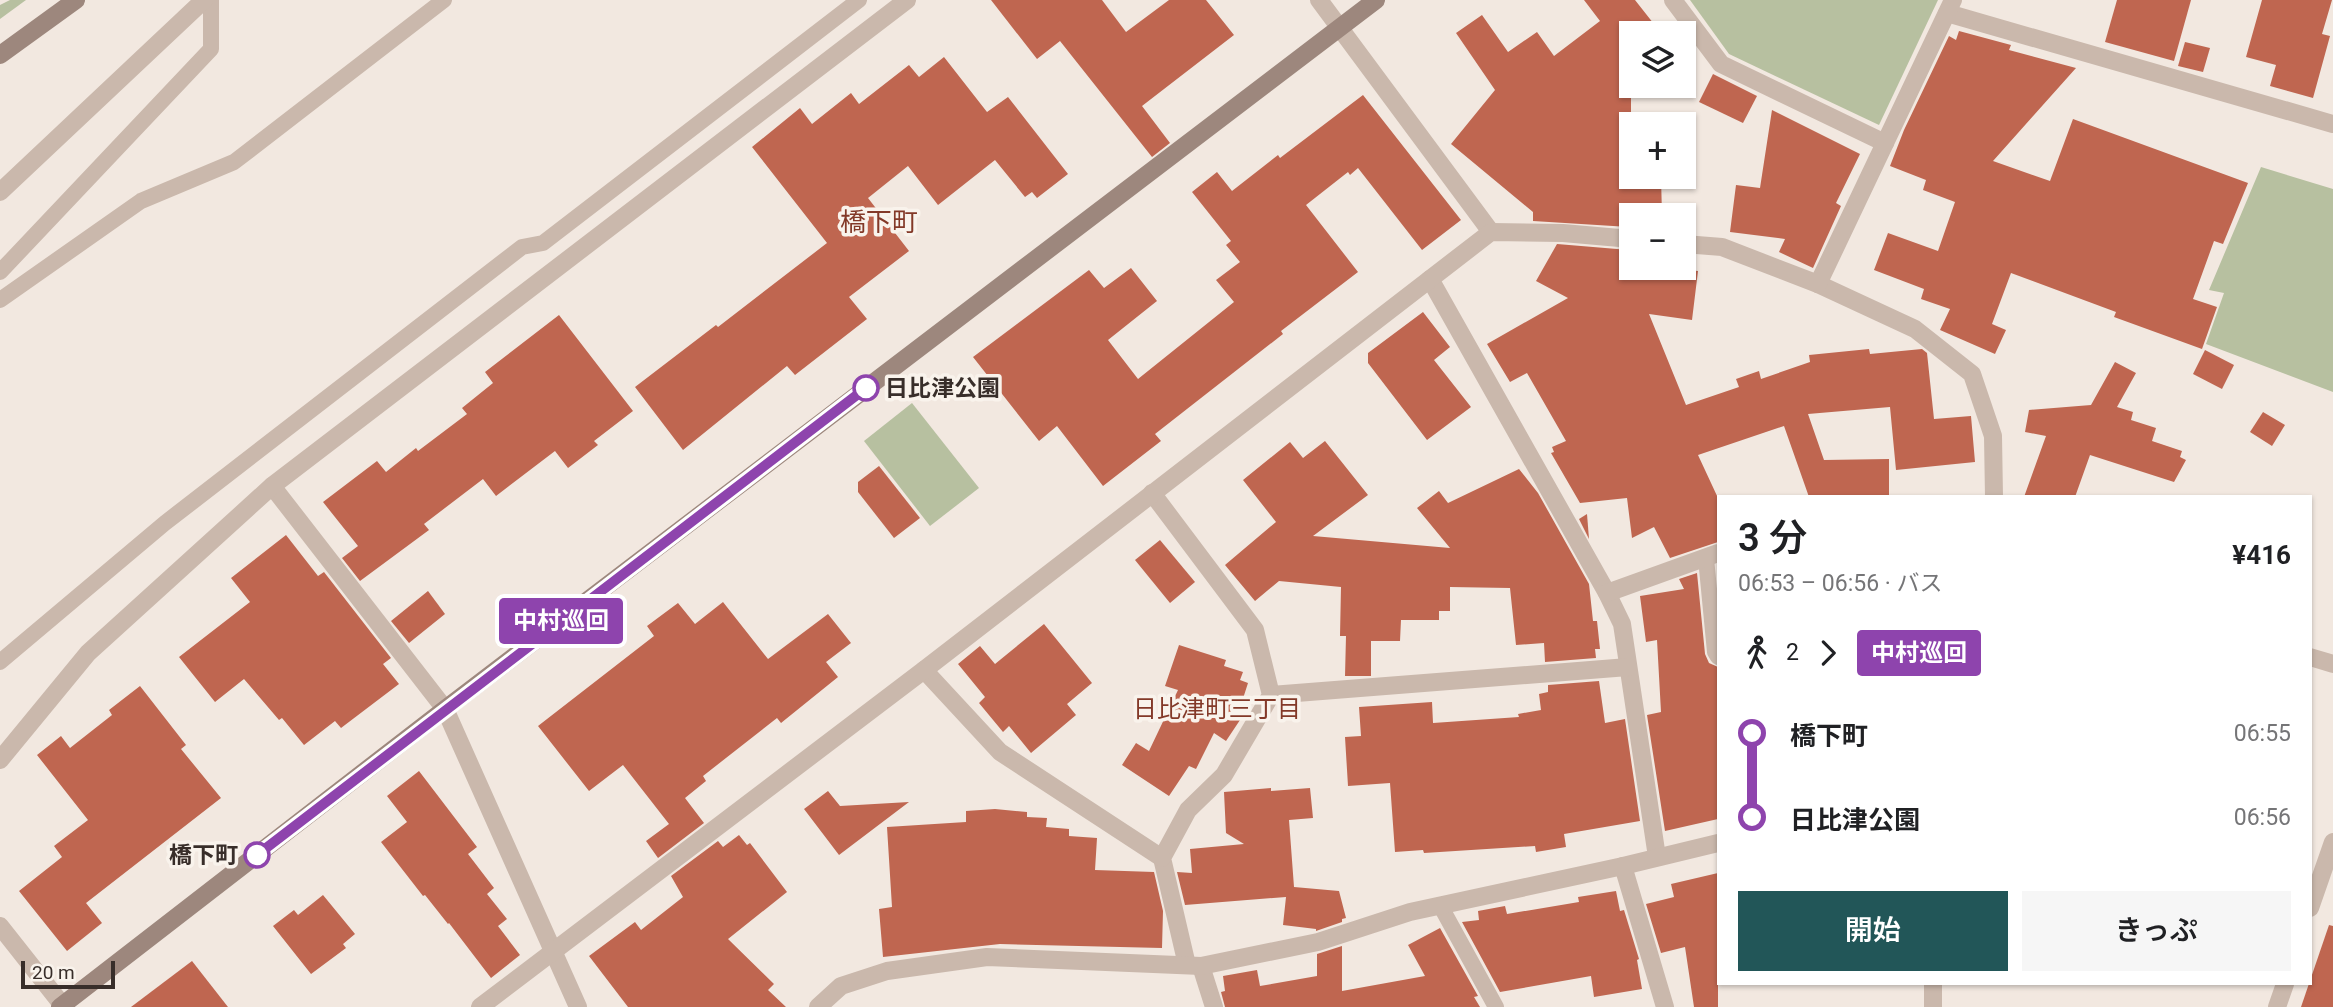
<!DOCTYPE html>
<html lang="ja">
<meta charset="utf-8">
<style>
:root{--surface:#fff;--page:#f6f6f6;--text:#202124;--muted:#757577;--accent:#225658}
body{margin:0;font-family:Roboto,"Noto Sans JP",sans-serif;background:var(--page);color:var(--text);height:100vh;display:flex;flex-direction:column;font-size:26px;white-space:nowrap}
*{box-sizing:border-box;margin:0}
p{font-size:23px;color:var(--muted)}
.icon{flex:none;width:38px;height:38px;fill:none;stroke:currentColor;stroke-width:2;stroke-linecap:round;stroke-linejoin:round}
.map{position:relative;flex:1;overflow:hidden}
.drawer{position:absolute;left:1717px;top:495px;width:595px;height:490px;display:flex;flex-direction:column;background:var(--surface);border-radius:0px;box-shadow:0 2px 5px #0004}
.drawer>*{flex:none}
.badge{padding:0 14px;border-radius:5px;font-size:24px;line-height:46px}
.controls{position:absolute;left:1619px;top:21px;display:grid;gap:14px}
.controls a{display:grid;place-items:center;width:77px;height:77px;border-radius:0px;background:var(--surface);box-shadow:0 2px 5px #0004;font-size:35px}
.scale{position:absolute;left:21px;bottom:18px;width:94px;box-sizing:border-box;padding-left:7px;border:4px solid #382e2a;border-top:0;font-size:19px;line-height:24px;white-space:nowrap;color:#382e2a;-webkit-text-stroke:5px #f9f3ec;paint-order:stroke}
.map>.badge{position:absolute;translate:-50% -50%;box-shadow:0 0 0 4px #fff}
.legs{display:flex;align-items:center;gap:10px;height:77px;padding:0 21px;font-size:23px}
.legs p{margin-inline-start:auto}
.overview{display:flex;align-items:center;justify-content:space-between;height:119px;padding:0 21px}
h1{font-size:38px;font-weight:600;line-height:52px}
.button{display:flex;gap:14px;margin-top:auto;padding:14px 21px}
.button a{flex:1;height:80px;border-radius:0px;background:var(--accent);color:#fff;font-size:28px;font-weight:600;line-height:80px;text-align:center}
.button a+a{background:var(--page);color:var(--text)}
ul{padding:0 21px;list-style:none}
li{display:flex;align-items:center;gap:24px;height:84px;font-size:26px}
li i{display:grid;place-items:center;width:10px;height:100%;margin:0 9px;background:currentColor}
li i::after{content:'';width:18px;height:18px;margin:-9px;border:5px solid;border-radius:50%;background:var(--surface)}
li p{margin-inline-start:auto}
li:first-child i{background:linear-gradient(#0000 50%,currentColor 0)}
li:last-child i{background:linear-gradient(currentColor 50%,#0000 0)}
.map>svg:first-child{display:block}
</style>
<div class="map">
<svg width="2333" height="1007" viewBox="0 0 2333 1007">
<rect width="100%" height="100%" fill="#f2e8e0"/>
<g fill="#b7c0a0">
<polygon points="10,0 26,0 0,19 0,5"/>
<polygon points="1690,0 1938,0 1879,125 1729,54"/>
<polygon points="2261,167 2333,189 2333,392 2206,344 2224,293 2209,290"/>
<polygon points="912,403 979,488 930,526 864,441"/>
</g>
<g fill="#bf6650">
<polygon points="991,0 1102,0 1126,32 1169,0 1206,0 1234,35 1142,106 1170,143 1152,157 1060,41 1037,59"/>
<polygon points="1584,0 1635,0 1661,33 1631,33 1631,177 1661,177 1662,215 1628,215 1629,227 1533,221 1533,212 1451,144 1495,90 1456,33 1482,15 1508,52 1537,32 1554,56 1600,21"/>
<polygon points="2117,0 2191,0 2174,61 2105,42"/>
<polygon points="2262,0 2332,0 2322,34 2330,36 2313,98 2270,86 2276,65 2246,57"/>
<polygon points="1959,31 2011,45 2009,50 2076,68 1993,161 2050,181 2073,119 2248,183 2223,244 2214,241 2193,299 2217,307 2202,349 2114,317 2116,312 2011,273 1992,324 2006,330 1995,354 1940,330 1950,309 1921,299 1924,289 1874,270 1888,233 1938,251 1955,202 1923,190 1926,180 1890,166 1904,130 1949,36 1956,40"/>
<polygon points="2185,42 2210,48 2203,72 2178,66"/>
<polygon points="944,57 987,112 1008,97 1068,174 1037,198 1032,192 1025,197 995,160 938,205 908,166 868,198 909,251 849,297 867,319 795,375 787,366 683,450 635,387 716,325 718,327 827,243 752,147 800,108 812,124 851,93 859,104 909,65 919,77"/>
<polygon points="1713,74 1757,96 1743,123 1699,102"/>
<polygon points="1363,95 1461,220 1422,250 1358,168 1350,175 1348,172 1306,205 1358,272 1281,331 1283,334 1155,434 1161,441 1103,486 1057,426 1039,441 973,357 1089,270 1104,288 1131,268 1157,301 1108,340 1138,379 1234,302 1216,280 1240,262 1226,245 1231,241 1192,192 1217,172 1232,191 1278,155 1280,158"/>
<polygon points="1772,110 1860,154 1836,203 1841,206 1813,268 1779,252 1785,239 1730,232 1736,185 1760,188"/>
<polygon points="1557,244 1629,250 1631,268 1671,268 1698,271 1692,320 1649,314 1686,405 1739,387 1736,379 1759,371 1761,379 1810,362 1809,355 1869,349 1870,354 1922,349 1927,353 1934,419 1971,416 1975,462 1896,470 1890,407 1808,414 1824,460 1889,459 1889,497 1809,497 1784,426 1698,455 1718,498 1718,542 1670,558 1654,527 1632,538 1627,498 1580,503 1551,453 1554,452 1552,447 1566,441 1527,373 1510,382 1487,344 1568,298 1536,281"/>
<polygon points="1423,312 1450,347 1434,360 1471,407 1427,440 1368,363 1368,353"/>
<polygon points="559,315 633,411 594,441 598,445 568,468 555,451 496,496 483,479 424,524 429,530 360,581 342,558 358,546 323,502 377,461 386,472 416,448 418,451 467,414 462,408 493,383 485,372"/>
<polygon points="2205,350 2234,365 2222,389 2193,374"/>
<polygon points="2115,362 2136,373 2117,407 2133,412 2131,420 2156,428 2152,441 2182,451 2180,457 2186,460 2174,482 2090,455 2075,497 2024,497 2046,436 2025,432 2029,410 2091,405"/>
<polygon points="2263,412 2285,425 2272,446 2250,432"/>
<polygon points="1325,441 1368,495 1313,536 1450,548 1417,508 1439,491 1448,503 1519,469 1538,493 1589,584 1593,621 1597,621 1600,649 1595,649 1596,658 1545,662 1544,643 1516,645 1510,588 1450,587 1450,611 1439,611 1439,620 1401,620 1400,641 1371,641 1371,676 1345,676 1346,636 1340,636 1341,587 1279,581 1255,601 1225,565 1276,522 1243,480 1290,442 1303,458"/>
<polygon points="879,466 920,518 894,538 858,492 858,482"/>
<polygon points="1587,514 1589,539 1579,519"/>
<polygon points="286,535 318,576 324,572 391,658 383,664 399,684 341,728 335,721 304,745 282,718 279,720 244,679 215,702 179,657 250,602 231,578"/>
<polygon points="1160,540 1195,582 1170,603 1135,560"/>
<polygon points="1697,573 1705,654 1709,663 1718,667 1718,819 1665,831 1647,715 1661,712 1657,640 1646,642 1640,596 1684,589 1679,579"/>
<polygon points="428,591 445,614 409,643 391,621"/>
<polygon points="723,602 768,659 828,614 851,643 826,662 838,677 781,723 777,718 703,776 706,781 685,798 704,823 658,858 646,841 669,824 623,765 589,791 538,726 654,636 647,626 678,603 695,624"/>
<polygon points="1044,624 1092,683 1067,704 1076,715 1031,753 1009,726 1003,732 979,703 985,697 958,664 980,646 995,664"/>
<polygon points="1179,645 1226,660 1224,666 1243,672 1240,680 1248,683 1239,711 1244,714 1226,741 1214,733 1196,769 1189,766 1169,796 1122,765 1136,743 1149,751 1178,690 1165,686"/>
<polygon points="1599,681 1605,723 1625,719 1640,821 1564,834 1566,847 1536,852 1535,846 1424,853 1423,850 1395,852 1390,783 1348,786 1345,737 1361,736 1359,707 1432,702 1433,723 1519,717 1518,714 1541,710 1539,694 1548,692 1548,685"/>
<polygon points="140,686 186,745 181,749 221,798 86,903 102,923 67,951 19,891 62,857 54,846 88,820 37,755 61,736 70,748 112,715 109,710"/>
<polygon points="419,771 477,847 468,854 494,888 487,894 507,919 498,926 520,955 491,978 449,923 448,924 425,895 423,896 381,842 407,822 387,796"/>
<polygon points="1271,788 1271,791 1310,788 1313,818 1289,820 1294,887 1339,891 1346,918 1342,919 1342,922 1316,931 1316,929 1283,925 1286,897 1185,905 1177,872 1192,873 1190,849 1244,844 1226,833 1224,792"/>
<polygon points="828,791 840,806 909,802 839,855 804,809"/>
<polygon points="995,809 1027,812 1027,817 1047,818 1046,827 1069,829 1069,836 1097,838 1095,870 1154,872 1163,911 1162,948 1000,944 883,957 879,909 892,907 887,827 966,822 966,811"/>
<polygon points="739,835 747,845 750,843 787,892 728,939 774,984 768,990 786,1007 628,1007 589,956 635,922 641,930 683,897 671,876 718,841 723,847"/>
<polygon points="1718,873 1718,1007 1694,1007 1685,947 1661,953 1646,904 1674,897 1671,884"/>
<polygon points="1616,891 1620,911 1624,910 1639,959 1637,960 1642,989 1594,997 1591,976 1500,992 1462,922 1479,920 1478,911 1505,906 1507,914 1579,902 1578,897"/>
<polygon points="323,895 355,934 343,944 346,948 311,974 273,926 294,910 298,915"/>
<polygon points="2329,925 2333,926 2333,1007 2301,1007"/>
<polygon points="1440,928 1478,996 1474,997 1480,1007 1225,1007 1221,992 1225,991 1223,976 1257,970 1260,986 1317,976 1317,954 1342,946 1342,991 1425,976 1408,945"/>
<polygon points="192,961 228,1007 131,1007"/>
</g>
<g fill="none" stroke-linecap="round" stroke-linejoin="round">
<g stroke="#cab8ac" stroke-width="16">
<polyline points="0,272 211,49 211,0"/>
<polyline points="0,300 141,201 234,162 444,0"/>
<polyline points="1706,558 1715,652 1718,657"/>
<polyline points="0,662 165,523 522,247 543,243 859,0"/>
<polyline points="1440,905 1496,1007"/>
</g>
<g stroke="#cab8ac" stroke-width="18">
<polyline points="1319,0 1491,232"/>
<polyline points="1673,0 1721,64 1885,143"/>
<polyline points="1947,13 2333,124"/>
<polyline points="0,192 204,0"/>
<polyline points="1684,244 1722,247 1818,284 1915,329 1972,374 1993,436 1994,497"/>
<polyline points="1430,279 1607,593 1622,624 1657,857"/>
<polyline points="1818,284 1953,0"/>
<polyline points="272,486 445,709 578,1007"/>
<polyline points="1152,493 1255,630 1271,695 1224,775 1188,810 1162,858 1187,965"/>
<polyline points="1607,593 1718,553"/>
<polyline points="2310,657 2333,664"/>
<polyline points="924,670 1000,752 1162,858"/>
<polyline points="1271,695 1628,667"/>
<polyline points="0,760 88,653 272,486 907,0"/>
<polyline points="1623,866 1665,1007"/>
<polyline points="2310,908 2333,842"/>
<polyline points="0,926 64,1007"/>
<polyline points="1201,966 1214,1007"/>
<polyline points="1933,984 1933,1007"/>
<polyline points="480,1007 924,670 1491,232 1563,233 1631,239"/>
<polyline points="818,1007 841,986 887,971 987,957 1201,966 1318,942 1410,912 1623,866 1718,843"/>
<polyline points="2277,1007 2285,984"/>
</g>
<g stroke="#9d877d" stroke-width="18">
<polyline points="0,55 76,0"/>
<polyline points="60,1007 445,709 1376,0"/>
</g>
</g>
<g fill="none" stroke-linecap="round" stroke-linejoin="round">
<defs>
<polyline id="line-1" points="257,855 866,388"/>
</defs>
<use href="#line-1" stroke="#fff" stroke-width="16"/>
<use href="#line-1" stroke="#8e44ad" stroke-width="10"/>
</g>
<g fill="#fff" stroke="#8e44ad" stroke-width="3.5">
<circle cx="866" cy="388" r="12"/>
<circle cx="257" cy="855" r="12"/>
</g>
<g text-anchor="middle" stroke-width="7" stroke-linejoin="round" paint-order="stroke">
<g font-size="23" font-weight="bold" fill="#382e2a" stroke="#f9f3ec" text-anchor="start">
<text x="885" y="396">日比津公園</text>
<text x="238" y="863" text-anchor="end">橋下町</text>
</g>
<g font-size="24" fill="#833928" stroke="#f9f3ec">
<text x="1217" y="717">日比津町三丁目</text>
</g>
<g font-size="26" fill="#833928" stroke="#f9f3ec">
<text x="879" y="231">橋下町</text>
</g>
</g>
</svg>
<div class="controls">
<a><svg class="icon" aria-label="layers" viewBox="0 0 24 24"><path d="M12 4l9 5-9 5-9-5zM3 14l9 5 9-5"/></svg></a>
<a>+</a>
<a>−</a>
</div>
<div class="scale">20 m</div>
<b class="badge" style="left:561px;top:621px;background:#8e44ad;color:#fff">中村巡回</b>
<section class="drawer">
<div class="overview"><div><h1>3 分</h1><p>06:53 – 06:56 · バス</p></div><b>¥416</b></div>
<div class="legs"><svg class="icon" aria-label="walk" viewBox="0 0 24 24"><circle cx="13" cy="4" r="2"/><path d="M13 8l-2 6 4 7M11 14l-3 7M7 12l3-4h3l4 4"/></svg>2<svg class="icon" aria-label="forward" viewBox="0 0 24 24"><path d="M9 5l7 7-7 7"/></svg><b class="badge" style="background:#8e44ad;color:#fff">中村巡回</b></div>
<ul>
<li><i style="color:#8e44ad"></i><b>橋下町</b><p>06:55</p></li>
<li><i style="color:#8e44ad"></i><b>日比津公園</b><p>06:56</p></li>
</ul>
<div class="button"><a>開始</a><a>きっぷ</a></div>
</section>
</div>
